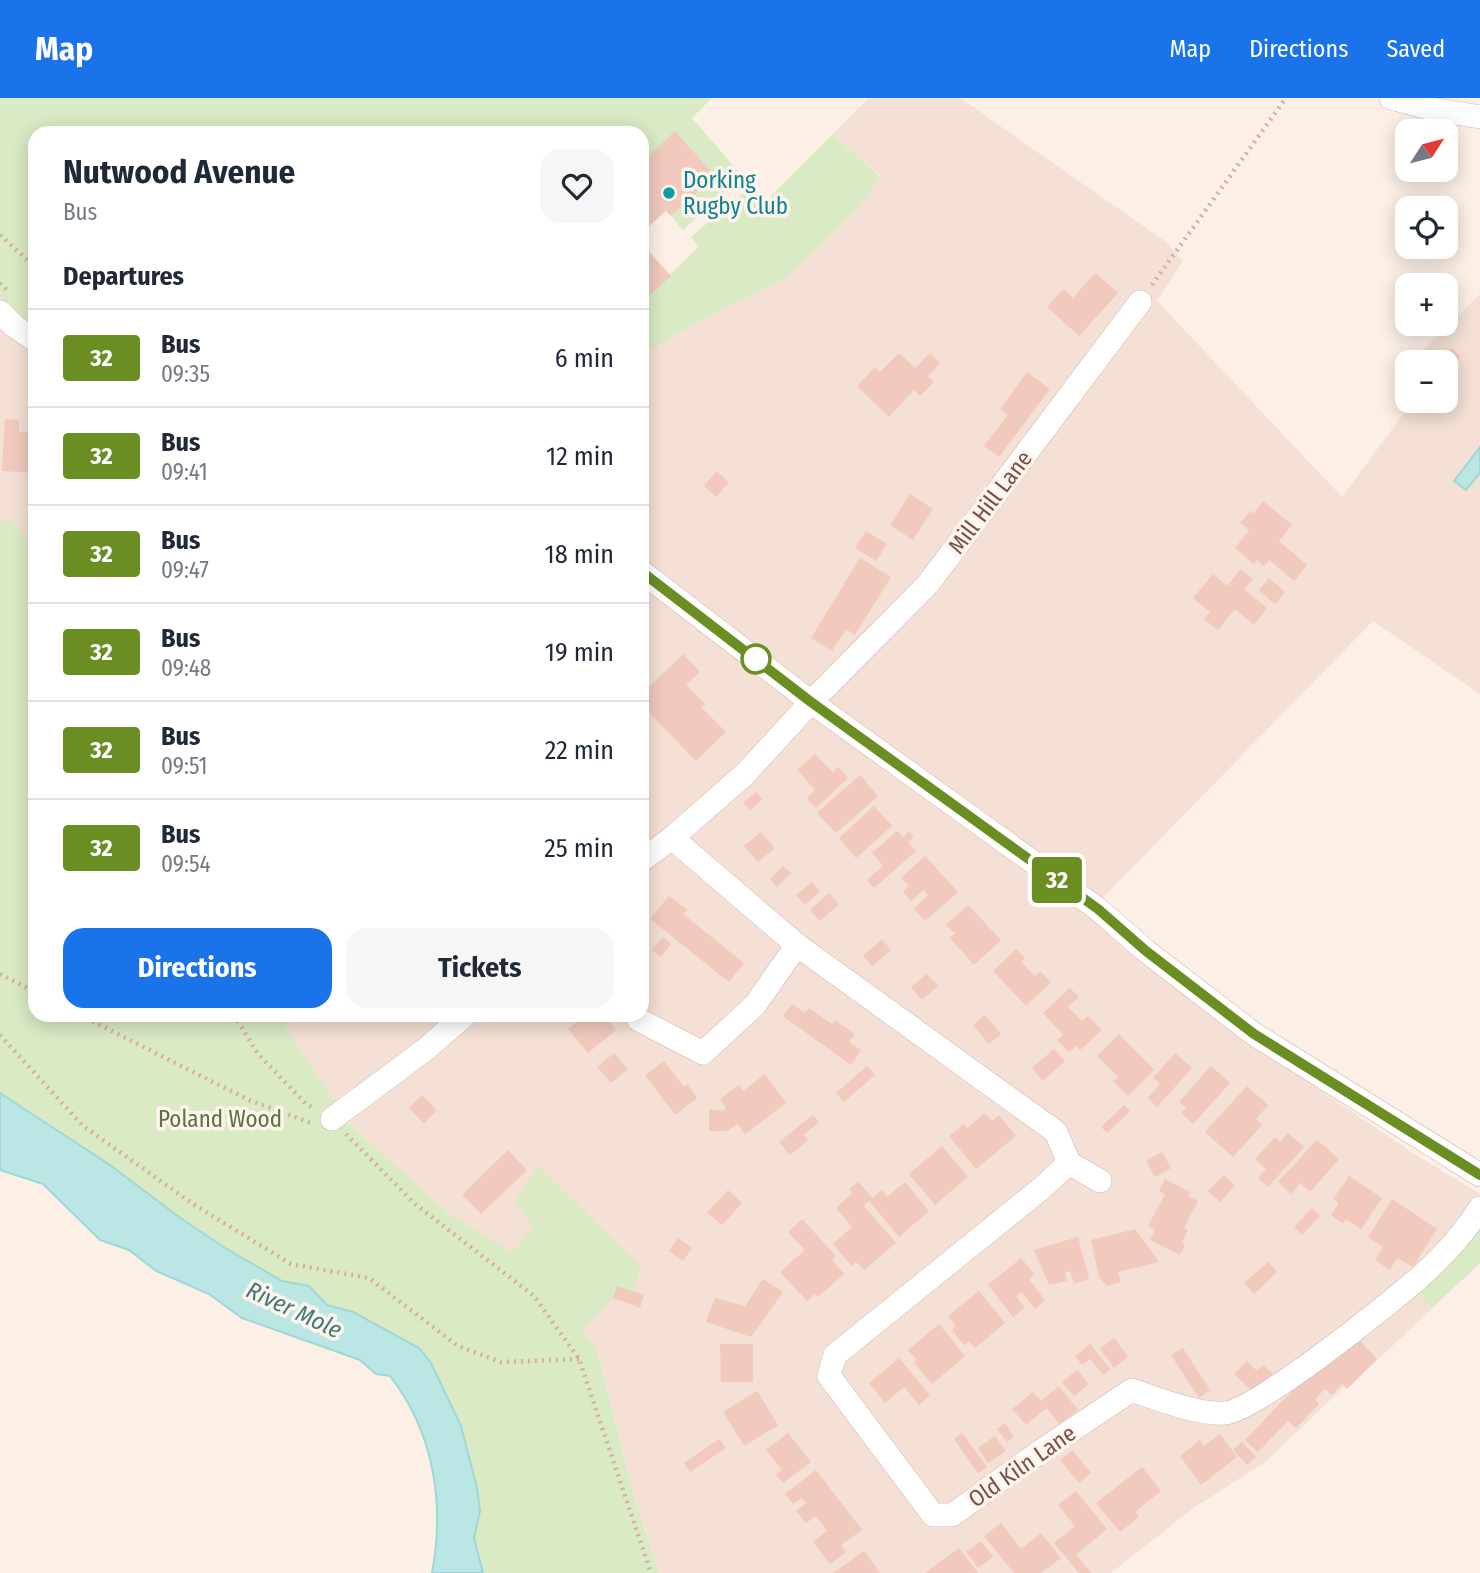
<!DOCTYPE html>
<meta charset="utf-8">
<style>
:root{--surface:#fff;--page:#f6f6f7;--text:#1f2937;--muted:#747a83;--line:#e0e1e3;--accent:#1a73e8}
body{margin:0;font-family:"Fira Sans Condensed",sans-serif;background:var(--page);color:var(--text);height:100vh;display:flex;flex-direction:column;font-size:26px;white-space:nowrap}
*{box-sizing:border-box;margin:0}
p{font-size:23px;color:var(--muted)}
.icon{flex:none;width:38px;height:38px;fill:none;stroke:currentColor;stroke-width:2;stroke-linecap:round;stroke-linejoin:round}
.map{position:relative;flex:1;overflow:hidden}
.drawer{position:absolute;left:28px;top:28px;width:621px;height:896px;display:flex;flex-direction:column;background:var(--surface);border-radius:21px;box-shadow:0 4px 18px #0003}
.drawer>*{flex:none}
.badge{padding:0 14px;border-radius:5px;font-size:24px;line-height:46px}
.needle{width:46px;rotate:54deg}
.fabs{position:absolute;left:1395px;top:21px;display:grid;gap:14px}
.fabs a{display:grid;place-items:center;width:63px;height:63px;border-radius:14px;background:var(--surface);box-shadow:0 4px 18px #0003;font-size:35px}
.map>.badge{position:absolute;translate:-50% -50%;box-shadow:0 0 0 4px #fff}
h2{padding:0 35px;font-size:26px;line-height:63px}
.round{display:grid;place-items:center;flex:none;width:74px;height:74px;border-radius:21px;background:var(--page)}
.headline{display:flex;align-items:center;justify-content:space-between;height:119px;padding:0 35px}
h1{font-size:33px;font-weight:700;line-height:52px}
.cta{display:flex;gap:14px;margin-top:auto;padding:14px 35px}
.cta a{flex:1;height:80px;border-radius:21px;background:var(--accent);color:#fff;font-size:28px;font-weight:700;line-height:80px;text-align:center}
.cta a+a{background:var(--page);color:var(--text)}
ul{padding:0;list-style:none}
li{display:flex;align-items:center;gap:21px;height:98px;padding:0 35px;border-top:2px solid var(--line)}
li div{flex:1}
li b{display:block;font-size:26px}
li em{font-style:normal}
li .badge{min-width:77px;font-weight:700;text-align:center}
header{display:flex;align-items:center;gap:42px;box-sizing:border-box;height:98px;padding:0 35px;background:var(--accent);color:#fff}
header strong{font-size:33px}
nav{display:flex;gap:38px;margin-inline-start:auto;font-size:24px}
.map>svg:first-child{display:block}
</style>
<header>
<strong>Map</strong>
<nav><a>Map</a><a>Directions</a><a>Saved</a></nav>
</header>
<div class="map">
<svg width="1480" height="1475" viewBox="0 0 1480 1475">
<rect width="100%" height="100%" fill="#fcefe5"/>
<g fill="#f4e0d4">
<polygon points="869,0 960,0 1166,144 1183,163 1157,203 1342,399 1401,319 1418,303 1446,303 1446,264 1411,264 1480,196 1480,596 1373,523 1088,815 1121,848 1265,955 1416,1057 1480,1096 1480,1165 1347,1291 1344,1289 1265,1364 1192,1411 1111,1475 659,1475 635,1402 597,1252 550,1180 450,1116 349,1026 278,917 642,917 642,262 653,250 729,207 787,180 857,111 880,78 833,36"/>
<polygon points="0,199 35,231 35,785 0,805"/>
</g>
<g fill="#daeac4">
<polygon points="0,0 712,0 692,20 742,78 683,132 671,118 715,78 675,34 642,64 642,35 35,35 35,231 0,199"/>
<polygon points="833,36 880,79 857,111 787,180 729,207 653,250 642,262 642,204 698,149 691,139 750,89 765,104"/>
<polygon points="12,421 35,452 35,917 278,917 349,1026 450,1116 512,1155 533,1129 515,1104 538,1068 641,1169 633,1193 617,1188 613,1200 583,1232 597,1252 635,1402 659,1475 483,1475 474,1440 480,1413 477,1390 461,1329 353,1214 327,1207 309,1188 282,1183 225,1150 179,1119 110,1067 0,995 0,424"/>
<polygon points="1480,1126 1480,1165 1431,1210 1418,1193"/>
</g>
<g fill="#bae6e4" stroke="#a0d7d6" stroke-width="2">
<polygon points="1480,349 1480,375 1466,392 1454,383"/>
<path d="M0,995L110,1067L179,1119L225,1150L282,1183L309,1188L327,1207L353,1214L419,1250L431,1265L461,1328L477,1390L480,1413L474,1440L483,1475H432C445,1405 434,1335 390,1278L376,1276L360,1262L242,1220L209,1196L156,1173L129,1152L100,1142L43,1086L0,1072Z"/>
</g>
<g fill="#f1c9bd">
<polygon points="675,33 715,78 671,118 666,113 642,134 642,64"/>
<polygon points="642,146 671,178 642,204"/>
<polygon points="1095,175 1118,195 1079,238 1047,209 1063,191 1073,200"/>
<polygon points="1452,250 1461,259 1446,274 1446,264 1437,264"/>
<polygon points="899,255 915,270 930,255 940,265 928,278 934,284 920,298 914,292 889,319 857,288 875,269 880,274"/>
<polygon points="1027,274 1050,291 999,359 984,348 1008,317 1000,311"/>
<polygon points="5,321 19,322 19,334 35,335 35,375 2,373"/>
<polygon points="716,373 729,384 716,399 704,388"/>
<polygon points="910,396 933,411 913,442 890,427"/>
<polygon points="1263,403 1292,427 1279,443 1307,467 1294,483 1269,462 1264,468 1257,462 1254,466 1235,450 1249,432 1240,425 1250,413 1253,416"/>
<polygon points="866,433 887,446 876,463 855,450"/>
<polygon points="860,460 891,479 855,537 846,531 832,553 811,540"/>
<polygon points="1241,471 1253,481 1244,491 1267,510 1254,527 1235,511 1218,532 1204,521 1210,514 1193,500 1213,476 1227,488"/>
<polygon points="1269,480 1285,494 1275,506 1259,492"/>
<polygon points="683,556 700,574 686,587 705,606 701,609 726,634 696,663 642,607 642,596"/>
<polygon points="815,656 833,675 838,669 848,680 816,710 807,700 815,692 797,672"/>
<polygon points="860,677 878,698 836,735 817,715"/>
<polygon points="756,694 763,701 750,712 743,705"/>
<polygon points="874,708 892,728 856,760 839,740"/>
<polygon points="897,733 903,739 909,734 914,739 908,744 916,753 874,790 867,782 883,768 872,755"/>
<polygon points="761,734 775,750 758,764 744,748"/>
<polygon points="925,758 958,794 925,823 914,811 928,797 923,792 911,803 903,794 909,788 901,780"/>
<polygon points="783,768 791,775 777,789 770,781"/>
<polygon points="812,784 820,793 805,807 796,797"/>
<polygon points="829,795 839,806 820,823 810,812"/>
<polygon points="669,798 687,812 683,816 744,865 729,884 650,821"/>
<polygon points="968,807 1001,842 974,867 950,840 955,835 946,827"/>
<polygon points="663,839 671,846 661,859 652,852"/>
<polygon points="882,841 891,852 872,868 863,858"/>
<polygon points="1016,851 1025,860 1021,864 1035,878 1040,873 1051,884 1026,908 993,873"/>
<polygon points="927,876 938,888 922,902 911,889"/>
<polygon points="1070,890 1079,899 1068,909 1082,923 1088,918 1102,932 1080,952 1076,948 1069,954 1057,942 1063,937 1043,915"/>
<polygon points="792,906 805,915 809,910 832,926 835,922 855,936 849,944 861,952 851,967 783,918"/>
<polygon points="585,917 604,917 616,932 588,955 568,931"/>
<polygon points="985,917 1001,936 989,946 973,927"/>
<polygon points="1119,936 1154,972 1128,998 1113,983 1118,979 1097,958"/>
<polygon points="1054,951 1065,963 1043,983 1032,970"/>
<polygon points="614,955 628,971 611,985 597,969"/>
<polygon points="1175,955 1192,970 1157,1009 1148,1000 1160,986 1153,980"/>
<polygon points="664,963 684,989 687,986 697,1000 675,1017 645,977"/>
<polygon points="867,968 875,977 844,1004 836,995"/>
<polygon points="1211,968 1230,985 1193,1026 1181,1015 1186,1010 1179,1004"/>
<polygon points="765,976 786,1005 745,1036 737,1026 727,1033 709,1033 709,1011 722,1013 726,1010 720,1001 739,987 743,993"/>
<polygon points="1247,988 1268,1007 1256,1021 1262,1027 1233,1059 1205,1034"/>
<polygon points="422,997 437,1012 424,1026 409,1010"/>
<polygon points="1124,1007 1130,1013 1107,1035 1101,1029"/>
<polygon points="985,1015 992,1023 999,1017 1016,1038 976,1071 949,1038 964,1026 967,1030"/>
<polygon points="813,1017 819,1024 804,1037 808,1042 790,1057 779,1044"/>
<polygon points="1288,1035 1304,1049 1268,1089 1258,1080 1266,1071 1255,1061 1275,1039 1280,1044"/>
<polygon points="1317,1042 1339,1061 1310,1094 1300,1085 1291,1096 1278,1084"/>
<polygon points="942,1048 968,1079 935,1107 909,1076"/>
<polygon points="508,1052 527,1072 481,1116 462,1097"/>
<polygon points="1162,1054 1171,1070 1155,1079 1146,1063"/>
<polygon points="1224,1077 1235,1088 1220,1104 1208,1093"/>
<polygon points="1349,1078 1382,1100 1361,1131 1346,1121 1343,1126 1331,1117 1339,1105 1333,1101"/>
<polygon points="1165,1081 1190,1094 1188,1098 1198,1103 1184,1130 1188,1132 1182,1145 1185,1147 1180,1157 1150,1142 1155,1132 1148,1128 1165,1096 1159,1093"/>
<polygon points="858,1084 873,1100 882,1092 887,1099 905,1084 929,1113 899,1139 869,1103 864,1108 896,1145 864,1172 856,1164 852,1168 833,1146 852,1129 836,1110 852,1095 849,1091"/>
<polygon points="728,1092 742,1105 722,1127 707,1115"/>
<polygon points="1392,1101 1437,1131 1413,1169 1397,1160 1390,1172 1375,1162 1383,1149 1368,1139"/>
<polygon points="1312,1110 1320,1118 1302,1137 1294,1129"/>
<polygon points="802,1121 836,1158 832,1162 844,1176 818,1199 815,1196 807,1203 780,1174 805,1152 788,1134"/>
<polygon points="1135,1131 1159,1164 1118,1174 1121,1184 1107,1188 1099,1179 1091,1142"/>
<polygon points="1078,1139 1089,1181 1074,1186 1070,1173 1065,1175 1067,1183 1049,1187 1034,1152"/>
<polygon points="678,1140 692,1150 683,1163 669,1153"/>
<polygon points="1021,1160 1034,1176 1029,1181 1045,1202 1035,1211 1022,1194 1016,1198 1025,1210 1013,1219 988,1187"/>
<polygon points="1268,1164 1277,1174 1254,1196 1244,1185"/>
<polygon points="763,1181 783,1194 751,1239 706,1224 715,1200 745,1208"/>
<polygon points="617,1188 644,1197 640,1210 613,1200"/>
<polygon points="979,1193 1005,1225 975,1250 969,1243 964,1247 952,1232 956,1228 948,1218"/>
<polygon points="939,1226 965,1258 932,1286 914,1264 917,1262 908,1252"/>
<polygon points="1355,1238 1377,1261 1347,1291 1342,1286 1332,1297 1325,1291 1315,1301 1319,1306 1296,1330 1288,1323 1258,1354 1245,1342 1320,1264"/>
<polygon points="1114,1240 1128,1259 1114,1270 1100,1251"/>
<polygon points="720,1246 753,1246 753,1284 721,1284"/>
<polygon points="1090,1246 1110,1271 1103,1277 1090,1261 1082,1267 1075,1258"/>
<polygon points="1183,1250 1210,1292 1199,1300 1171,1257"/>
<polygon points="899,1260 930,1297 919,1307 904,1289 885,1305 869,1285"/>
<polygon points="1247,1263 1257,1273 1263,1267 1273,1276 1255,1296 1234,1276"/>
<polygon points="1077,1272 1089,1286 1074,1298 1062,1284"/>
<polygon points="1059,1288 1078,1312 1059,1326 1047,1310 1026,1327 1012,1311 1033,1294 1041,1303"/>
<polygon points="757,1293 778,1327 744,1348 723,1314"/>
<polygon points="1005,1325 1014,1339 1007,1344 997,1331"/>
<polygon points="788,1335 811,1364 783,1385 776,1376 782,1372 766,1352"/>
<polygon points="962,1335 987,1369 978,1375 954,1341"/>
<polygon points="1220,1336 1237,1359 1201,1387 1180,1358 1200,1342 1204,1348"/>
<polygon points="995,1338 1006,1353 988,1365 978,1350"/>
<polygon points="719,1341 726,1350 690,1374 684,1365"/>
<polygon points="1242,1344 1256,1359 1247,1367 1233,1352"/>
<polygon points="1072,1352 1091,1375 1079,1385 1060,1362"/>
<polygon points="1142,1369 1161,1393 1135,1414 1139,1419 1120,1434 1096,1405"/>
<polygon points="816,1372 862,1432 841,1447 846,1454 830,1466 813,1444 827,1433 816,1418 806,1425 796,1413 806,1405 802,1400 793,1406 785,1396"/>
<polygon points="1076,1393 1107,1431 1076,1457 1091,1475 1079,1475 1054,1445 1075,1428 1058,1407"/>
<polygon points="1001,1425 1021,1451 1041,1435 1061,1460 1041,1475 1014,1475 984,1438"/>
<polygon points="981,1443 993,1459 978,1470 966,1454"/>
<polygon points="959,1450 978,1475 925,1475"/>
<polygon points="864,1453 880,1475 833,1475"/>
</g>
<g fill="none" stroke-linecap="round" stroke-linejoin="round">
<defs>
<g id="minor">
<polyline points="1391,0 1431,11 1480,19"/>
<polyline points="0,214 14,228 35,242"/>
<polyline points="642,474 811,604 1098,811 1146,853 1254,936 1480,1077"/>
<polyline points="672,740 797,847 1056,1034 1069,1065 1100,1083"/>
<polyline points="642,762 672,740 745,676 811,604 928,486 1140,204"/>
<polyline points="639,922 703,955 755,907 797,847"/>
<polyline points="332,1021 426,951 465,917"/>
<path d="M1069,1065L1042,1090L835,1257L829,1278L933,1417H952L1041,1353L1132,1292C1157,1301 1199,1317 1225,1315C1256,1313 1392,1204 1421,1178C1442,1159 1465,1134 1480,1110"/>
</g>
</defs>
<use href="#minor" stroke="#d0b7af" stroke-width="24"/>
<g stroke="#d6aca0" stroke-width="4.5" stroke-dasharray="2 5" stroke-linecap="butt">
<polyline points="0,137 35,169"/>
<polyline points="0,185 7,192"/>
<polyline points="1152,187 1286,0"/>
<polyline points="0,876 35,894"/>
<polyline points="80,917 249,1002 311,1025"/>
<polyline points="234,917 258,956 306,1006 315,1011"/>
<polyline points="0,937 83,1028 193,1106 291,1166 369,1180 458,1248 501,1264 579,1261"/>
<polyline points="346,1036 415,1106 534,1198 579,1261 651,1475"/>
</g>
<use href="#minor" stroke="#fff" stroke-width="23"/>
</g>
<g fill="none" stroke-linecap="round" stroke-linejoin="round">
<defs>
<polyline id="line" points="642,474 811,604 1098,811 1146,853 1254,936 1480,1077"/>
</defs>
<use href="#line" stroke="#fff" stroke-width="16"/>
<use href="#line" stroke="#6b8e23" stroke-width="10"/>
</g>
<circle fill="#0f9aa8" stroke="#fff4ec" stroke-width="2.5" cx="669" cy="95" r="7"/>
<circle fill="#fff" stroke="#6b8e23" stroke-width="3.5" cx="756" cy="561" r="14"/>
<g text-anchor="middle" stroke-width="7" stroke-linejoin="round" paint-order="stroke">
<g font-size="23" fill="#0d838f" stroke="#fff4ec" text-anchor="start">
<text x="683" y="90">Dorking<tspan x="683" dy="26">Rugby Club</tspan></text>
</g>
<g font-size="23" fill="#75524b" stroke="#fff4ec">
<text transform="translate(990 404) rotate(-53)" y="8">Mill Hill Lane</text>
<text transform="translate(1022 1368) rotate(-35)" y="8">Old Kiln Lane</text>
</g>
<g font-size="23" fill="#587440" stroke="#fff4ec">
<text x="220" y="1029">Poland Wood</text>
</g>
<g font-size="24" font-style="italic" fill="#3e7a7a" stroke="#fff4ec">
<text transform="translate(294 1212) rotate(25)" y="8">River Mole</text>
</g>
</g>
</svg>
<div class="fabs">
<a><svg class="needle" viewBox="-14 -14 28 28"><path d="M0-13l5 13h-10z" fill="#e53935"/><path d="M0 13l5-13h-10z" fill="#747a83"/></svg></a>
<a><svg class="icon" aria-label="locate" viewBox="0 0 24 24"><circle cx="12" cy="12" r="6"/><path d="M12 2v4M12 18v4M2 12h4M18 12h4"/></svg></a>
<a>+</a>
<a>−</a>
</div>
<b class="badge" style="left:1057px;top:782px;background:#6b8e23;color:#fff">32</b>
<section class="drawer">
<div class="headline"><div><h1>Nutwood Avenue</h1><p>Bus</p></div><a class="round"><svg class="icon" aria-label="heart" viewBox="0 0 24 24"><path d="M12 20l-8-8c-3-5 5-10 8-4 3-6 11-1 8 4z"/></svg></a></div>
<h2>Departures</h2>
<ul>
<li><span class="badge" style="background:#6b8e23;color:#fff">32</span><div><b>Bus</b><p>09:35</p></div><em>6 min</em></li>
<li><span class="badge" style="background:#6b8e23;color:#fff">32</span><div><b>Bus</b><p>09:41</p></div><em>12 min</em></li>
<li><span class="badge" style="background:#6b8e23;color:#fff">32</span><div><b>Bus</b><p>09:47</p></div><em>18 min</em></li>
<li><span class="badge" style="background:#6b8e23;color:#fff">32</span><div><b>Bus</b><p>09:48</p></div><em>19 min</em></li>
<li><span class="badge" style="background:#6b8e23;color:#fff">32</span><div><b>Bus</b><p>09:51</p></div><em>22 min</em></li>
<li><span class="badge" style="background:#6b8e23;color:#fff">32</span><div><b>Bus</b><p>09:54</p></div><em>25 min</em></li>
</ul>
<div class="cta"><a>Directions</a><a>Tickets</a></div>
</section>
</div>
